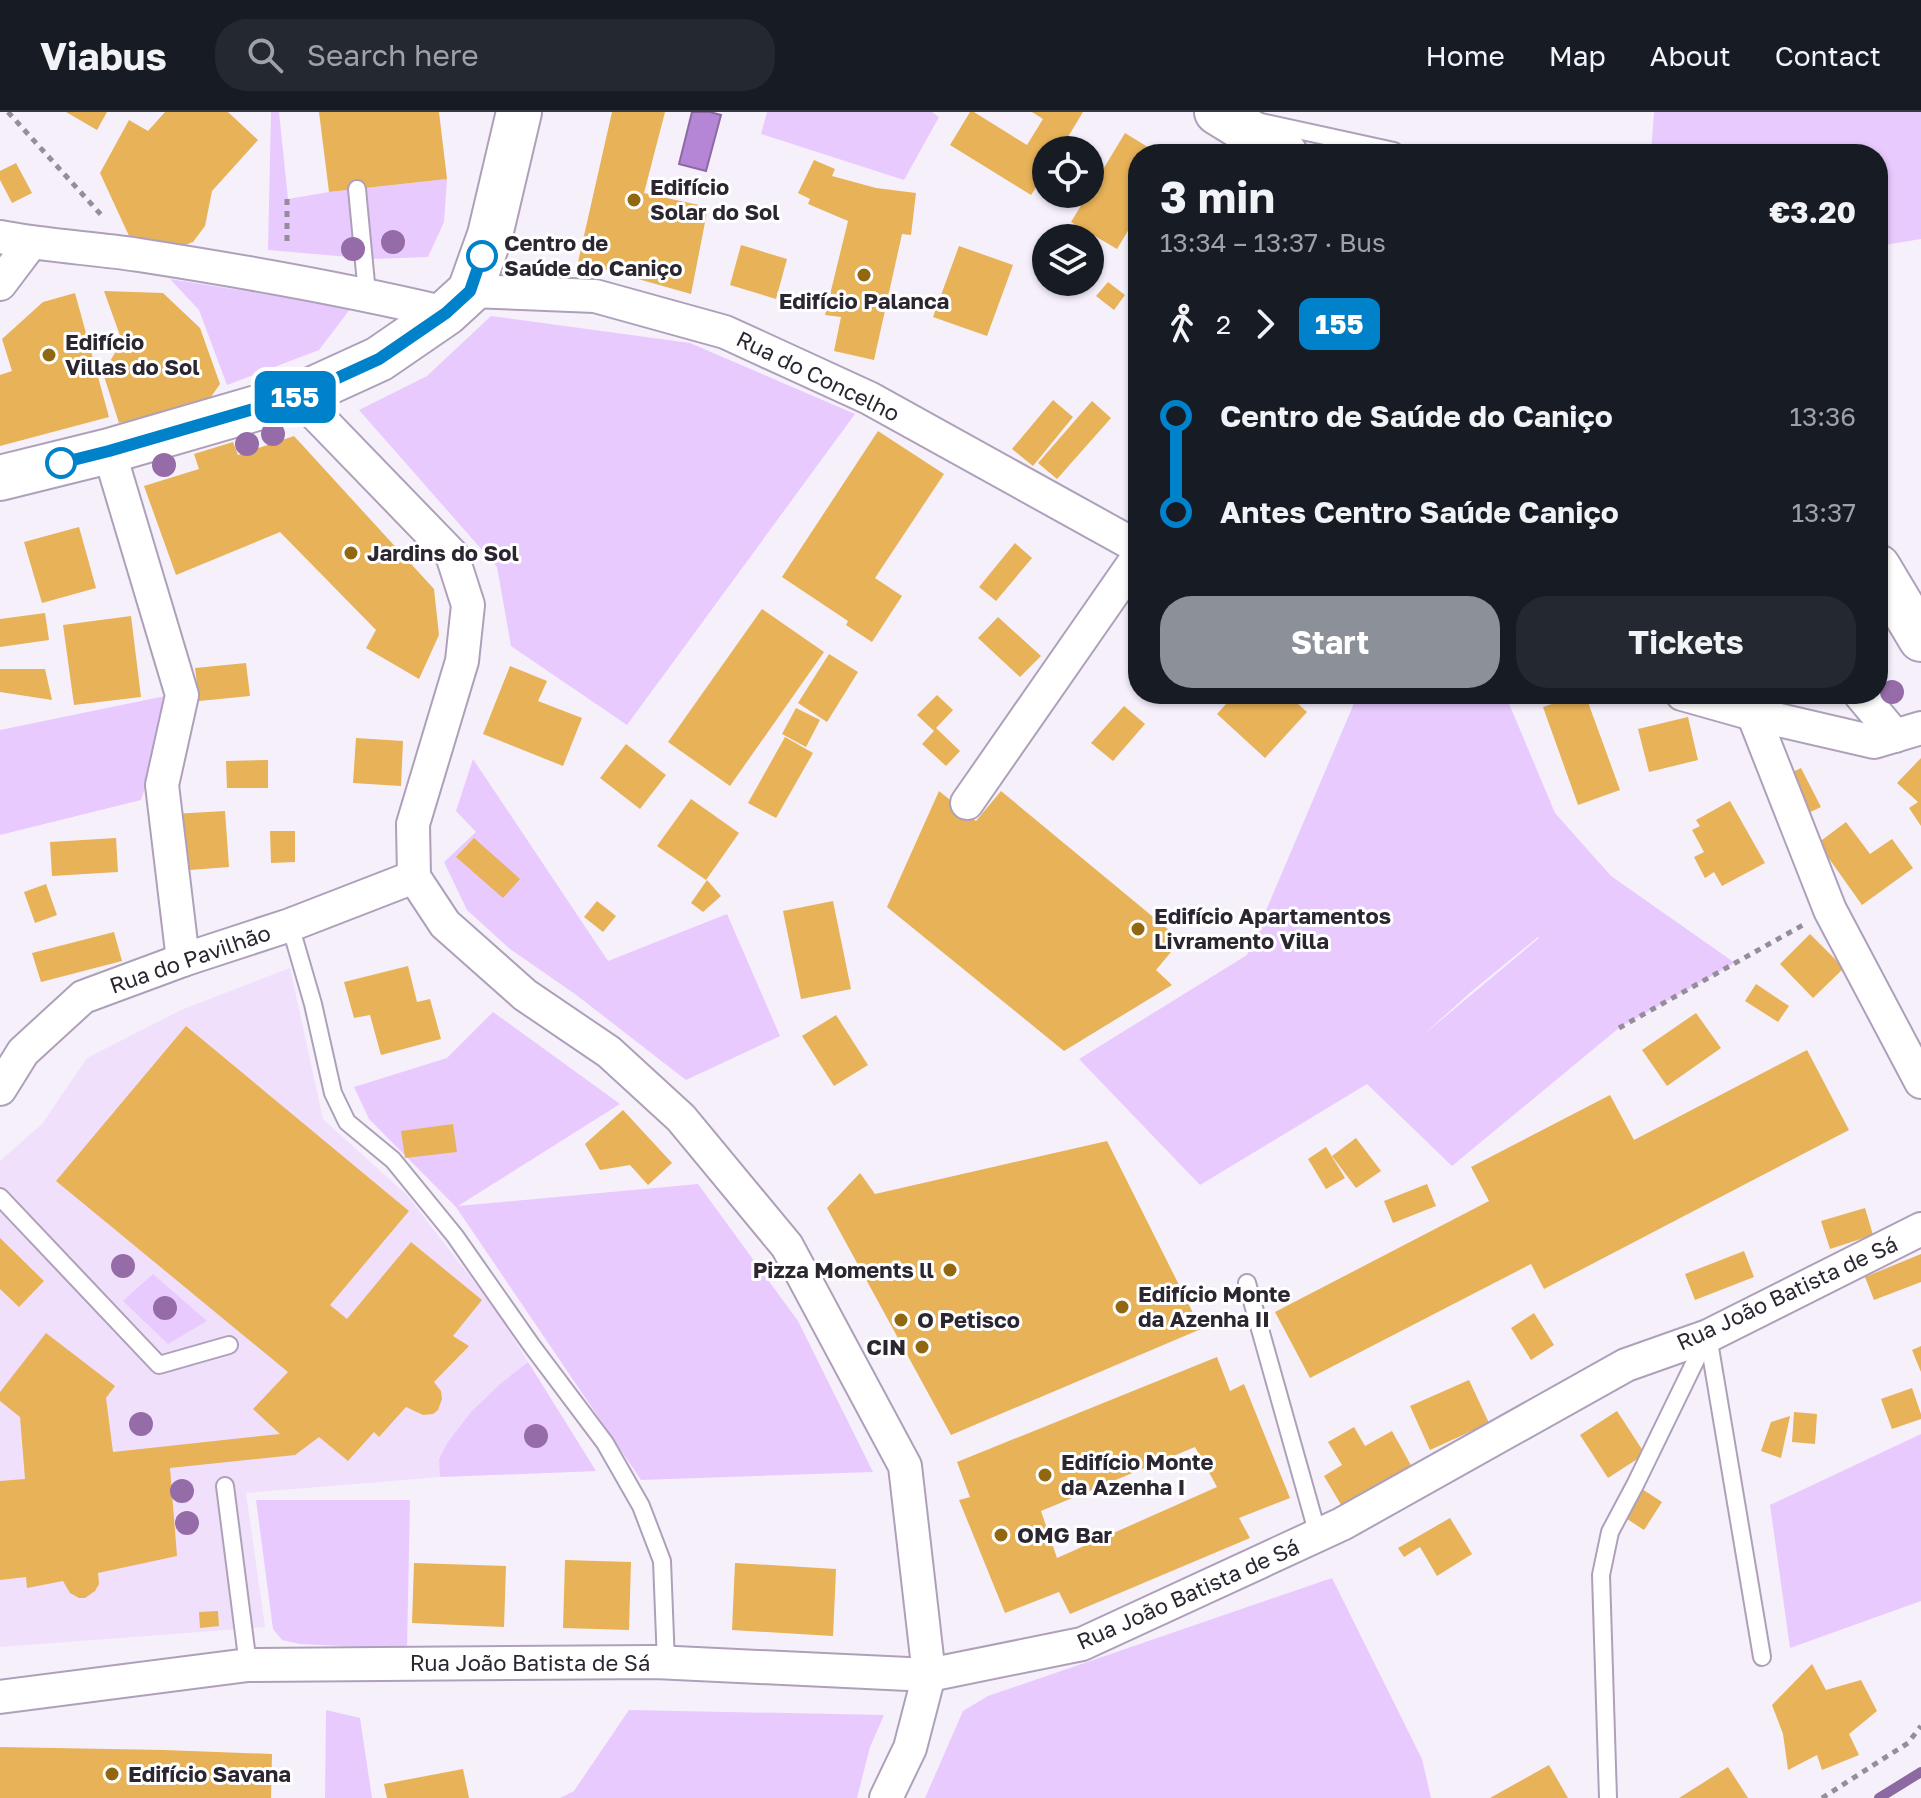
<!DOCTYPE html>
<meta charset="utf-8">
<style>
:root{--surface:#171b24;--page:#242831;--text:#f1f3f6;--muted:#9ea1a6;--line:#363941;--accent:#8c9099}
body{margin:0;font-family:"Golos Text",sans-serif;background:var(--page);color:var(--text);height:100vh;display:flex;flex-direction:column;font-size:30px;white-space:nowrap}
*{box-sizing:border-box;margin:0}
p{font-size:26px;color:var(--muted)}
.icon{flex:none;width:44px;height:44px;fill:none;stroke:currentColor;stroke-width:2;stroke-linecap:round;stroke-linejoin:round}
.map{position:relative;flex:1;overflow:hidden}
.drawer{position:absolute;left:1128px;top:32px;width:760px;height:560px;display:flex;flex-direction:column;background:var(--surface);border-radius:32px;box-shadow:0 2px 6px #0004}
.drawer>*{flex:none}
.badge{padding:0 16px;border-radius:12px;font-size:28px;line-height:52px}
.controls{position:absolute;left:1032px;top:24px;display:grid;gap:16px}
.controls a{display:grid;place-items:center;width:72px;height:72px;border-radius:50%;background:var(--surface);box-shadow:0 2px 6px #0004;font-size:40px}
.map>.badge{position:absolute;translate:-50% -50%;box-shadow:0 0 0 4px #fff}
.legs{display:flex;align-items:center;gap:12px;height:88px;padding:0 32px;font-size:26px}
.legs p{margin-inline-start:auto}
.head{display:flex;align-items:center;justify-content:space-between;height:136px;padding:0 32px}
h1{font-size:44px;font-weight:700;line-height:60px}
.cta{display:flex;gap:16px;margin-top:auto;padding:16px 32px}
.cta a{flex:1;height:92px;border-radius:32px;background:var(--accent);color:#fff;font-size:32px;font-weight:700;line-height:92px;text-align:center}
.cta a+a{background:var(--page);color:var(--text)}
ul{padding:0 32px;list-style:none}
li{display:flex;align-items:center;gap:28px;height:96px;font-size:30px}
li i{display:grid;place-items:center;width:12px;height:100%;margin:0 10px;background:currentColor}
li i::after{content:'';width:20px;height:20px;margin:-10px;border:6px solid;border-radius:50%;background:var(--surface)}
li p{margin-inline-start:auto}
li:first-child i{background:linear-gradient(#0000 50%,currentColor 0)}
li:last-child i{background:linear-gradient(currentColor 50%,#0000 0)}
header{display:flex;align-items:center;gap:48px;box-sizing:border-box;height:112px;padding:0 40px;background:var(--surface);border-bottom:2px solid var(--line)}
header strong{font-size:38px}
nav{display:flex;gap:44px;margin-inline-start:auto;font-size:28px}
.search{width:560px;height:72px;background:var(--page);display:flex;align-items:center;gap:20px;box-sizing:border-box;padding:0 28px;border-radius:32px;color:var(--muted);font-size:30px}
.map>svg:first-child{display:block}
</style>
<header>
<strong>Viabus</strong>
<div class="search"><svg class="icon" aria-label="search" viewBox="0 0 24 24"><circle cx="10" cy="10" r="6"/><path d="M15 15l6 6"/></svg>Search here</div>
<nav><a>Home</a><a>Map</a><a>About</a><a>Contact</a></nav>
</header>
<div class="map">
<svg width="1921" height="1686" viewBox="0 0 1921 1686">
<rect width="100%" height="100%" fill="#f6f0fb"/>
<polygon fill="#f0e0fc" points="290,856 323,1007 407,1083 495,1197 596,1359 440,1365 246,1381 265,1515 0,1535 0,1049 42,1012 87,946 181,898"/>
<g fill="#e9caff" fill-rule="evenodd">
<polygon points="271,0 279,0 288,87 329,80 447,67 444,110 428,145 372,147 268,138"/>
<polygon points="767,0 932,0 939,5 904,68 761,22"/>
<polygon points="1654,0 1921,0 1921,127 1878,134 1878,42 1651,42"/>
<polygon points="170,167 351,196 319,238 227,273 199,198"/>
<polygon points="491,204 690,231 855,302 627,613 511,534 497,455 359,298 427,264"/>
<path d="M1358,582H1505L1555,701L1611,764L1735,851L1619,916L1452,1054L1367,972L1200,1073L1079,947L1247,843ZM1538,825L1539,826L1422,924L1472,879Z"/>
<polygon points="170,583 160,630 141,688 0,723 0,618"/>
<polygon points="473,647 608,849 727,802 780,924 686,968 575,882 510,837 467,798 444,750 476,720 456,699"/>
<polygon points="493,900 620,992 458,1094 698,1072 798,1209 873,1360 641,1368 456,1095 369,1007 354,975 447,946"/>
<polygon points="153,1162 207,1209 168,1232 123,1189"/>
<polygon points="528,1250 596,1359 440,1365 439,1347 448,1330 471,1300 499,1273"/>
<polygon points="1921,1322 1921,1489 1790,1536 1770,1393"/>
<polygon points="256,1388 410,1388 407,1537 300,1532 282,1528 273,1517"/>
<polygon points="1332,1466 1422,1647 1431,1686 925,1686 963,1599 988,1584"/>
<polygon points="326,1598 360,1606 372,1686 325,1686"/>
<polygon points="629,1598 884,1603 870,1635 857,1686 560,1686 574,1679"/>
</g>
<polygon fill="#b686d6" stroke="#8d69a4" stroke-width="2" points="692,0 710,0 721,3 706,59 679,52"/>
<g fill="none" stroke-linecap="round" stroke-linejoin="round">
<polyline stroke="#8d69a4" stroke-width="10" points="1879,1686 1921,1660"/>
</g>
<g fill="#e7b258" fill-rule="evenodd">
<polygon points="66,0 107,0 97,18"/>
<polygon points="165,0 228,0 258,28 212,79 205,114 193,130 158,143 130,126 100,61 129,8 148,19"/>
<polygon points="319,0 439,0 447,67 329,80"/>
<polygon points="612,0 665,0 644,81 708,95 691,182 578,150"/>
<polygon points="970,0 974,0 1027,33 1043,7 1032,0 1083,0 1060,38 1046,38 1046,60 1031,83 950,33"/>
<polygon points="1125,21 1159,42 1138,42 1138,102 1117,137 1071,110 1088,82 1090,82 1090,79"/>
<polygon points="814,48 835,57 832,64 876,76 916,81 911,123 902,122 874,248 834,239 841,205 825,203 848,109 808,92 810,87 798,81"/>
<polygon points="16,51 32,81 12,91 0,68 0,59"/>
<polygon points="741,133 787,147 776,187 730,173"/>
<polygon points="959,134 1013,153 987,224 933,205"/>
<polygon points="1108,170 1125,183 1114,198 1096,184"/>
<polygon points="104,179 163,181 200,216 220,272 206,292 119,311 103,261 122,229"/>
<polygon points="75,181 109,305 0,334 0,263 12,259 2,227 43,190"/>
<polygon points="1138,203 1138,230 1131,216"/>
<polygon points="1053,288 1073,305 1033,354 1012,337"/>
<polygon points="1092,289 1111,306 1057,367 1038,351"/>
<polygon points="878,319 944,362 875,466 902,484 872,530 846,513 848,509 782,465"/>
<polygon points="294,324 434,477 439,523 419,567 366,536 376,518 280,420 176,463 144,374 199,357 194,342 233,330 238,343"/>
<polygon points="79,415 96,476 42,491 24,430"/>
<polygon points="1015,431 1032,446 996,489 979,475"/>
<polygon points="762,497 824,540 730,674 668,630"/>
<polygon points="45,501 49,528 0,535 0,507"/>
<polygon points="131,504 141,585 74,593 63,513"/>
<polygon points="998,505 1041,544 1020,565 978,526"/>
<polygon points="829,542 858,560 827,610 798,591"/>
<polygon points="246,551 250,584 199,589 195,556"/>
<polygon points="510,554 547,569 538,589 582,606 563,654 483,622"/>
<polygon points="0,557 45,557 52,588 0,580"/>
<polygon points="1235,582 1287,582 1307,600 1265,646 1217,602"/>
<polygon points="1581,582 1585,582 1620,678 1578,693 1543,595"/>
<polygon points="937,583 953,598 936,616 960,639 946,654 922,632 934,619 917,603"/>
<polygon points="1124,594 1145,612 1113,649 1091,631"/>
<polygon points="796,596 820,608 806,635 782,622"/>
<polygon points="1688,605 1698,648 1649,660 1638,617"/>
<polygon points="785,625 813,641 776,706 748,691"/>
<polygon points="356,626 403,629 401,674 353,671"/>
<polygon points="626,632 666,663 640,697 600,666"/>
<polygon points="1921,646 1921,714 1909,696 1918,690 1897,671"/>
<polygon points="268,648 268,676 227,676 226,649"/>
<polygon points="1801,656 1821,695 1800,705 1780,666"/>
<polygon points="939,679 976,709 1001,679 1181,828 1156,858 1172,873 1064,939 887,795"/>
<polygon points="691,687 739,721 706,768 657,734"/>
<polygon points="1730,689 1765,751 1722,774 1714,760 1705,766 1694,745 1704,740 1692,718 1700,714 1696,708"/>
<polygon points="225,699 229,755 177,759 173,702"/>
<polygon points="1846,710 1870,742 1892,727 1913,756 1862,793 1818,731"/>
<polygon points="270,719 295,719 295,750 271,751"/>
<polygon points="116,726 118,760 52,764 50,730"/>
<polygon points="474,726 520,767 503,786 456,745"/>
<polygon points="707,768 721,784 703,800 691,791"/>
<polygon points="46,772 57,803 35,811 24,780"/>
<polygon points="597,789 616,804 603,820 584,805"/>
<polygon points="833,789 851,877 801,887 783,799"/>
<polygon points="114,820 122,849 41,870 32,841"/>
<polygon points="1810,822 1844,856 1813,886 1780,852"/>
<polygon points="408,854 417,890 430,887 441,927 381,943 370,903 354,906 344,870"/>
<polygon points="1756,872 1789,894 1778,910 1745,889"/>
<polygon points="1696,901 1721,936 1667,974 1642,938"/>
<polygon points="836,903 868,953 834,974 802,924"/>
<polygon points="186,914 409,1099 330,1193 347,1207 411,1130 482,1188 453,1224 469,1234 434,1270 441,1279 442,1287 438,1298 433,1302 423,1303 406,1295 379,1325 374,1320 348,1349 319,1325 295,1343 170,1356 177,1444 98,1461 99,1472 95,1479 85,1486 79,1486 70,1481 63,1469 27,1476 26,1465 0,1468 0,1369 25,1367 20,1305 0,1289 0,1280 46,1221 115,1274 106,1286 113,1340 280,1322 253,1297 288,1260 56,1069"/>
<polygon points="1807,938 1849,1018 1544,1177 1531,1152 1310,1266 1275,1200 1489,1089 1471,1055 1610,983 1634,1028"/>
<polygon points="623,998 672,1051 648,1073 630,1053 600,1058 585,1032"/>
<polygon points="453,1012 457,1040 405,1046 401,1019"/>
<polygon points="1356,1026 1381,1059 1356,1076 1332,1044"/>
<polygon points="1107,1029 1201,1217 951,1323 827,1096 860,1061 875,1082"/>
<polygon points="1326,1035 1345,1066 1326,1077 1308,1047"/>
<polygon points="1427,1072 1436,1094 1393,1111 1384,1089"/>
<polygon points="1865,1096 1873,1123 1830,1137 1821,1109"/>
<polygon points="0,1126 44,1169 19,1195 0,1177"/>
<polygon points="1744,1139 1754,1165 1695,1188 1685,1162"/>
<polygon points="1921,1142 1921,1170 1874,1188 1865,1165"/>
<polygon points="1534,1201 1554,1233 1531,1248 1511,1216"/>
<polygon points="1921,1234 1921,1260 1912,1238"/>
<path d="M1217,1245L1230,1279L1244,1272L1290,1386L1239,1406L1250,1426L1070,1502L1059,1480L1005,1501L959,1388L970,1385L957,1350ZM1195,1335L1217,1375L1057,1446L1041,1399Z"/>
<polygon points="1469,1268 1489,1311 1430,1338 1410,1294"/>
<polygon points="1912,1276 1921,1302 1921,1307 1892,1317 1881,1287"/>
<polygon points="1617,1299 1645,1342 1608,1366 1580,1323"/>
<polygon points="1794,1300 1817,1302 1815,1332 1792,1330"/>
<polygon points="1790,1304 1781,1346 1761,1339 1771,1310"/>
<polygon points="1354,1315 1365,1334 1392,1319 1413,1357 1343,1396 1324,1364 1342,1353 1328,1330"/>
<polygon points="1639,1375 1662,1390 1644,1418 1621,1403"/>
<polygon points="1450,1406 1472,1442 1437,1464 1420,1435 1404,1445 1398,1436"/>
<polygon points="565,1448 631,1450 629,1518 563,1516"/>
<polygon points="414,1451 506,1454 504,1515 412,1511"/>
<polygon points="735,1451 836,1457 833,1524 732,1518"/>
<polygon points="218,1499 219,1514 200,1516 199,1500"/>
<polygon points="1812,1552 1826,1578 1861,1568 1877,1599 1849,1622 1859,1643 1822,1658 1817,1643 1788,1658 1783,1622 1772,1593"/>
<polygon points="0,1635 164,1638 272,1642 271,1686 0,1686"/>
<polygon points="1549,1653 1568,1686 1490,1686"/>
<polygon points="1728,1655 1748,1686 1679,1686"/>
<polygon points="463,1657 469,1686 387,1686 384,1672"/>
</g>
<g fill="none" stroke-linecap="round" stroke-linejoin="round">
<defs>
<g id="lane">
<polyline points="1261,10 1394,39"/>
<polyline points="357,77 367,182"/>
<polyline points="290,813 313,892 333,981 347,1010 393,1048 455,1124 532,1234 605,1331 641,1394 662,1449 666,1551"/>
<polyline points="0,1085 159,1253 229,1233"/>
<polyline points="1247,1171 1318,1423"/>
<polyline points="1708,1224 1762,1545"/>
<polyline points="225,1374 248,1553"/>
<polyline points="1608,1686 1601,1463 1610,1420 1635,1373 1707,1225"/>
</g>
<g id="street">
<path d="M0,125C46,134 93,136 139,143C242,159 345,177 446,201"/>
<polyline points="0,172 31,131"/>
<polyline points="470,179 595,184 725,220 869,286 1138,435"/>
<polyline points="298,284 452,443 468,493 462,549 413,712 414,765 445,812 525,883 609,940 681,1006 787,1134 905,1354 929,1563 910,1636 886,1686"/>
<polyline points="109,339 182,583 162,673 183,848"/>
<polyline points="1682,582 1753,602 1874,630 1921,616"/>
<polyline points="1860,582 1895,624"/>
<polyline points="1753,602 1830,798 1921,970"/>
<polyline points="967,691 1138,445"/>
<polyline points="0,977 23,940 83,885 183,848 290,813 414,765"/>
<polyline points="0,1585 248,1553 655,1550 929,1563 1082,1532 1342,1412 1626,1253 1708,1224 1921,1117"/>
</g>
<g id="secondary">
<polyline points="1217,0 1285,42"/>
<polyline points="0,366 109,339 298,284 379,247 446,201 470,179 490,123 519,0"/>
<polyline points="1878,455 1921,527"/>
</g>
</defs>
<use href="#lane" stroke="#afa0ba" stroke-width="20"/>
<use href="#street" stroke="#afa0ba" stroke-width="36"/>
<use href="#secondary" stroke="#afa0ba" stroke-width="48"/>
<g stroke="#948e99" stroke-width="5" stroke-dasharray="6 6" stroke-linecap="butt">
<polyline points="8,0 104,106"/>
<polyline points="287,87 287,134"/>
<polyline points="1619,916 1803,813"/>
<polyline points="1822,1686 1908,1631 1921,1614"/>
</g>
<use href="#lane" stroke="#fff" stroke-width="16"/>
<use href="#street" stroke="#fff" stroke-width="32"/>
<use href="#secondary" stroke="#fff" stroke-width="44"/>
</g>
<g fill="#966ca8">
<circle cx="393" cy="130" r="12"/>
<circle cx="353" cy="137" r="12"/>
<circle cx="273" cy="322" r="12"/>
<circle cx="247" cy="332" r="12"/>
<circle cx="164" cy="353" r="12"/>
<circle cx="1892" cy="580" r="12"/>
<circle cx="123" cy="1154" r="12"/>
<circle cx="165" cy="1196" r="12"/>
<circle cx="141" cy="1312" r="12"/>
<circle cx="536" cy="1324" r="12"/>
<circle cx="182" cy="1379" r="12"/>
<circle cx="187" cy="1411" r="12"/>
</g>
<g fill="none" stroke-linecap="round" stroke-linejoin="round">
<defs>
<polyline id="line-1" points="61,351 109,339 298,284 379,247 446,201 470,179 482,144"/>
</defs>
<use href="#line-1" stroke="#fff" stroke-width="18"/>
<use href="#line-1" stroke="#0082ca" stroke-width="12"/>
</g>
<g fill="#916710" stroke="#fff" stroke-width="3">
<circle cx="634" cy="88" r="8"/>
<circle cx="864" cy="163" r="8"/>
<circle cx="49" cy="243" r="8"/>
<circle cx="351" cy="441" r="8"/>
<circle cx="1138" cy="817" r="8"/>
<circle cx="950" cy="1158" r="8"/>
<circle cx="1122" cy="1195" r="8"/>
<circle cx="901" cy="1208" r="8"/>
<circle cx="922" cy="1235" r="8"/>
<circle cx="1045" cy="1363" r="8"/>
<circle cx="1001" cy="1423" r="8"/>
<circle cx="112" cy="1662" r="8"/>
</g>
<g fill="#fff" stroke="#0082ca" stroke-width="4">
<circle cx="482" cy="144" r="14"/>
<circle cx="61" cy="351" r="14"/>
</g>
<g text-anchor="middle" stroke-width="6" stroke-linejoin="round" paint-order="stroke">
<g font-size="22" font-weight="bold" fill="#2c2631" stroke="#fff" text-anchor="start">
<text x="650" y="83">Edifício<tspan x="650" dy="25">Solar do Sol</tspan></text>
<text x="864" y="197" text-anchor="middle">Edifício Palanca</text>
<text x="65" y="238">Edifício<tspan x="65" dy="25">Villas do Sol</tspan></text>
<text x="367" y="449">Jardins do Sol</text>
<text x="1154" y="812">Edifício Apartamentos<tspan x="1154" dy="25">Livramento Villa</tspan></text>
<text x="934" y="1166" text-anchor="end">Pizza Moments ll</text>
<text x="1138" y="1190">Edifício Monte<tspan x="1138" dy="25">da Azenha II</tspan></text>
<text x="917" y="1216">O Petisco</text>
<text x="906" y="1243" text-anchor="end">CIN</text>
<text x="1061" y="1358">Edifício Monte<tspan x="1061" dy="25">da Azenha I</tspan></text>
<text x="1017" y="1431">OMG Bar</text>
<text x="128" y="1670">Edifício Savana</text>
</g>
<g font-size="22" font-weight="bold" fill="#2c2631" stroke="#fff" text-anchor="start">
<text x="504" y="139">Centro de<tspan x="504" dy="25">Saúde do Caniço</tspan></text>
</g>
<g font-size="22" fill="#2c2631" stroke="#fff">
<text transform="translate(818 264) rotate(26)" y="8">Rua do Concelho</text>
<text transform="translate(190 847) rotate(-19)" y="8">Rua do Pavilhão</text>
<text transform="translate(1787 1181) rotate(-25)" y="8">Rua João Batista de Sá</text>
<text transform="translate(1188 1482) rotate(-24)" y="8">Rua João Batista de Sá</text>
<text x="530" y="1559">Rua João Batista de Sá</text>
</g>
</g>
</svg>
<div class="controls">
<a><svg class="icon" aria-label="locate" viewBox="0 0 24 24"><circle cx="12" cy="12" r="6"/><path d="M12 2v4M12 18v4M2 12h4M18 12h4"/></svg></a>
<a><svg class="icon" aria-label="layers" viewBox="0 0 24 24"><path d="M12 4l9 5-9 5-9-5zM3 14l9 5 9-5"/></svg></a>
</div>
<b class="badge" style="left:295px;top:285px;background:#0082ca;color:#fff">155</b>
<section class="drawer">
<div class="head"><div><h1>3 min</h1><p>13:34 – 13:37 · Bus</p></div><b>€3.20</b></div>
<div class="legs"><svg class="icon" aria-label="walk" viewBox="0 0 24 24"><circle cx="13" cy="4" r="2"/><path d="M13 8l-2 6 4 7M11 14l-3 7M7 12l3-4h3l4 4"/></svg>2<svg class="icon" aria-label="forward" viewBox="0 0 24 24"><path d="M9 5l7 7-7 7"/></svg><b class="badge" style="background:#0082ca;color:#fff">155</b></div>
<ul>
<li><i style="color:#0082ca"></i><b>Centro de Saúde do Caniço</b><p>13:36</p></li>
<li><i style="color:#0082ca"></i><b>Antes Centro Saúde Caniço</b><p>13:37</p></li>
</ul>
<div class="cta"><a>Start</a><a>Tickets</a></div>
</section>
</div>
